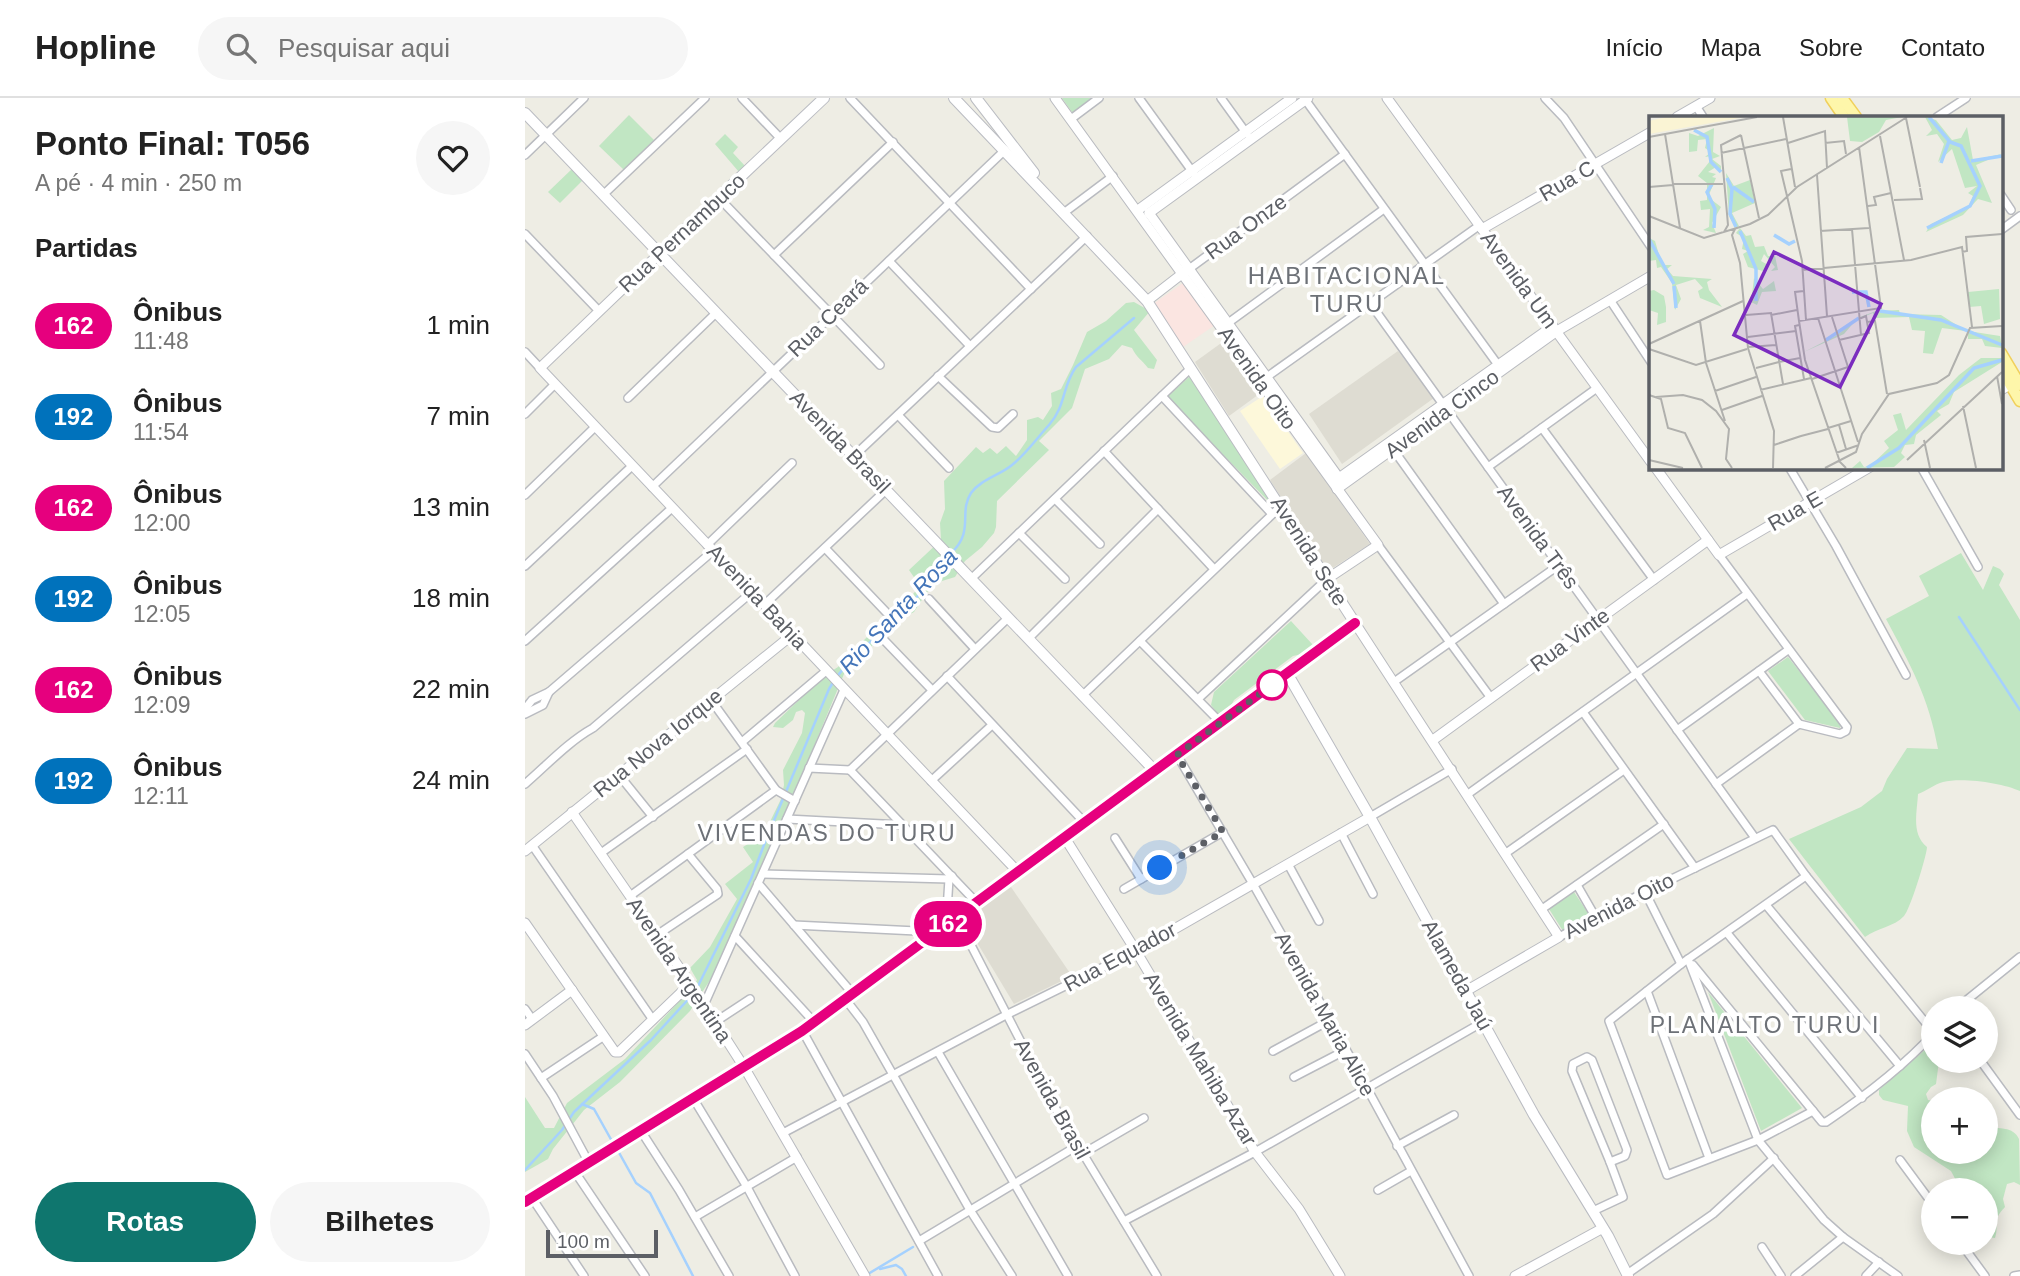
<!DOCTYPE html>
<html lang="pt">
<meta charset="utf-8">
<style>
:root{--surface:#fff;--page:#f6f6f6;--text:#222;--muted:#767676;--line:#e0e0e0;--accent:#0f766e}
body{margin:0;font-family:Helvetica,sans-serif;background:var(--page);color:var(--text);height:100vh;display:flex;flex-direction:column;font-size:26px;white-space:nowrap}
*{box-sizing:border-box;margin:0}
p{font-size:23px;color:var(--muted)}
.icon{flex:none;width:38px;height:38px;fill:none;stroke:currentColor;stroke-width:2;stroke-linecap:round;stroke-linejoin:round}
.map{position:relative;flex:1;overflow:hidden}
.panel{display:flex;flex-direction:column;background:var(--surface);width:525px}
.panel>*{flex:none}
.badge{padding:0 14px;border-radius:23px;font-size:24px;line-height:46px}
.tools{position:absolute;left:1396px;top:898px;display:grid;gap:14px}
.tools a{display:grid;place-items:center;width:77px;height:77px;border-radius:50%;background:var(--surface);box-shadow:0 4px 18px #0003;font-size:35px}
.scale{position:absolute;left:21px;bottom:18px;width:112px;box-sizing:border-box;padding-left:7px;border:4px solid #5c5f65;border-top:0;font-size:19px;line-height:24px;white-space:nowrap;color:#5c5f65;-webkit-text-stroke:5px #fff;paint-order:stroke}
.you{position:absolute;width:35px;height:35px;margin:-18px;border:5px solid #fff;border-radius:50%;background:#1a73e8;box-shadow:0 0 0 10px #1a73e833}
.map>.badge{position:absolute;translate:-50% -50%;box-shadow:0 0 0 4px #fff}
h2{padding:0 35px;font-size:26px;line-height:63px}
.round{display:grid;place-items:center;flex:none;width:74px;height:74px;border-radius:37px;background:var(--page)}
.head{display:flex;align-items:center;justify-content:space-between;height:119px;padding:0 35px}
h1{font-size:33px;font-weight:600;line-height:52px}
.primary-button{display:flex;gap:14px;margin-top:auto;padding:14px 35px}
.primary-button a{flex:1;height:80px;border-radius:42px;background:var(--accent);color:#fff;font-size:28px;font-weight:600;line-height:80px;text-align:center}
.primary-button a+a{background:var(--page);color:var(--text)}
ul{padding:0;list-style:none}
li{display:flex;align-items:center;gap:21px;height:91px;padding:0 35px}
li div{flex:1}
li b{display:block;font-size:26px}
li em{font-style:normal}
li .badge{min-width:77px;font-weight:700;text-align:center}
header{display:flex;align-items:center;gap:42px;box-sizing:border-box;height:98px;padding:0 35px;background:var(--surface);border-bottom:2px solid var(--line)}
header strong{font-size:33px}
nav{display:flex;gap:38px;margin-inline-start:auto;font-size:24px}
.search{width:490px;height:63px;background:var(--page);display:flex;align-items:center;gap:18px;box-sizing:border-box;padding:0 24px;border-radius:38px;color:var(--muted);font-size:26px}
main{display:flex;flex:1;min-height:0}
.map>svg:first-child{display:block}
</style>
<header>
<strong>Hopline</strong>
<div class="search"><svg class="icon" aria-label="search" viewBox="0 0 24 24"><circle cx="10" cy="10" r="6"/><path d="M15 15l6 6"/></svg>Pesquisar aqui</div>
<nav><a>Início</a><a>Mapa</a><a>Sobre</a><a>Contato</a></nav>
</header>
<main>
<section class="panel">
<div class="head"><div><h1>Ponto Final: T056</h1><p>A pé · 4 min · 250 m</p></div><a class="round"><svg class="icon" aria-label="heart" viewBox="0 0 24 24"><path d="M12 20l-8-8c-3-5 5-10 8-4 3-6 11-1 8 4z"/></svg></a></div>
<h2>Partidas</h2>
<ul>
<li><span class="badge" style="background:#e6007e;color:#fff">162</span><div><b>Ônibus</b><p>11:48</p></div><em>1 min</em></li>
<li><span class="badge" style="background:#0072bc;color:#fff">192</span><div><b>Ônibus</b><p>11:54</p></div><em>7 min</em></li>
<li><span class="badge" style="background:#e6007e;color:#fff">162</span><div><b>Ônibus</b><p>12:00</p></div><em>13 min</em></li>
<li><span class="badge" style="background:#0072bc;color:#fff">192</span><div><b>Ônibus</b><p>12:05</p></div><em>18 min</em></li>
<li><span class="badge" style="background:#e6007e;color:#fff">162</span><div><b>Ônibus</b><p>12:09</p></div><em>22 min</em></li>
<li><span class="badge" style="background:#0072bc;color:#fff">192</span><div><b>Ônibus</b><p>12:11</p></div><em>24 min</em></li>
</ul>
<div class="primary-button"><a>Rotas</a><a>Bilhetes</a></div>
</section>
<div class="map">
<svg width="1495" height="1178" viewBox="0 0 1495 1178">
<rect width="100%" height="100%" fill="#eeede4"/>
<polygon fill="#fdf8da" points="738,298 778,355 755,371 715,313"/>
<g fill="#dedcd2">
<polygon points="699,243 737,294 704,318 670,264"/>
<polygon points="873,253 909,300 817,366 784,316"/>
<polygon points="781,355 845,446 803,473 745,382"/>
<polygon points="486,789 547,878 489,906 439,823"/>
</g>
<polygon fill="#fbe5e1" points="658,185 690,227 658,249 628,206"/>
<g fill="#c1e6c3">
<polygon points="537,0 571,0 549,17"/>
<polygon points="104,17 129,42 99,72 74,48"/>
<polygon points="200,36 213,49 208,55 220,68 214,74 190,46"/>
<polygon points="48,70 59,81 35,105 23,94"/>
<path d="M609,204L625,213L609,232L632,262L629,271L623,270C617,262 611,259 607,250L597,247L584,261L560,271L547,310L514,343L524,352L472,403L471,429L469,435L457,449L440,463L430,479L417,483L402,494L389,514L371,524L319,576L270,694L189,876L165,913L95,984L59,1012L28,1051L23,1061L0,1074V999L20,1030H29L42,1005L100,961L164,893L172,882L165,870L185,849L212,801L200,786L228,764L218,749L239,736L256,701L259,687L258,672L277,635L280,615L277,612L271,614L268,622L258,630L248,629L250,625L299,578L313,569L371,509L376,510L395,488L384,472L416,442L415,425L420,411L419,383L451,349L458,355L465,350L472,356L481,348L491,358L502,342V322L513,319L518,322L527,308L526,295L536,291L548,267L562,234L581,223L601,205Z"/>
<polygon points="665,278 749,409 642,299"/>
<path d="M1436,455L1458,492L1468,468L1475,471L1479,476L1474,487L1495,522V693C1478,685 1437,679 1418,684C1410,686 1401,693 1393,696C1392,715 1386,736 1402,749C1402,757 1385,812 1379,818C1369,829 1352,830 1340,839L1264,741L1336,709L1357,693L1362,681L1382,650L1413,651C1404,600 1385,566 1361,521L1404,498L1394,478Z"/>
<polygon points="766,523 788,547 777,556 768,558 709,602 705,610 693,616 686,607 689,594"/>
<polygon points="1263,559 1316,625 1315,630 1280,622 1243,573"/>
<polygon points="1049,794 1065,818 1038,833 1024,811"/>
<polygon points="1183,894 1277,1010 1236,1033"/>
<path d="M1409,944V962L1414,963L1411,986L1406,989L1401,996L1403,1002L1409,1003V1054H1461V1029C1474,1031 1488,1028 1494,1041L1495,1087L1489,1084L1482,1086L1478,1101L1480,1109C1465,1125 1475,1126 1470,1140L1463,1139L1461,1134V1092H1436L1426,1073L1389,1049L1382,1033L1383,1008L1358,1002L1354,997V992Z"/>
</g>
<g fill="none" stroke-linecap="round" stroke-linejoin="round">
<g stroke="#a5d1fe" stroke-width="2.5">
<path d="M426,455C450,433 433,415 446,395C455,382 475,377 487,367C501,356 512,340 524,327C541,308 537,288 551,269L609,220"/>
<polyline points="1434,519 1495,612"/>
<path d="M172,890L226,781L242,739L304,591C326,553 365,532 392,499C403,486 408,470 421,459"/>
<polyline points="57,1006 69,1011 88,1045"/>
<polyline points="92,1051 111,1085 125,1095 168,1178"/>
<polyline points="0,1072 37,1032 49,1014 126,942 169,895"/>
<polyline points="355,1171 371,1167 377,1171 381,1178"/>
<polyline points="343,1176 388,1149"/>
</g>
<defs>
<g id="minor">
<polyline points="217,0 256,41"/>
<polyline points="325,0 506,191"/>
<polyline points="614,0 672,80"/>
<polyline points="696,0 722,36"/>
<polyline points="779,0 976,271"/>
<polyline points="1020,0 1039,20 1126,149"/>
<polyline points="1171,8 1178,19"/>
<polyline points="1412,19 1441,0"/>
<polyline points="546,21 574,0"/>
<polyline points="0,57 59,0"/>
<polyline points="78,97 180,0"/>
<polyline points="1476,97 1486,112"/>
<polyline points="194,100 355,267"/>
<polyline points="540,114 588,78"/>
<polyline points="1476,132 1495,118"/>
<polyline points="0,136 74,213"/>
<polyline points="249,157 368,44"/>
<polyline points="364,163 445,248"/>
<polyline points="664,171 820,56"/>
<polyline points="1085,202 1126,264"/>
<polyline points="845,205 1230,740"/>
<polyline points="699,228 859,111"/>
<polyline points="0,254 15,270"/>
<polyline points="413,278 467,329 473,330 488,316"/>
<polyline points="739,281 955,127"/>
<polyline points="637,298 747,416"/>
<polyline points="103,300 191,215"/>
<polyline points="0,316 30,286"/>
<polyline points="373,317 424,370"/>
<polyline points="1017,330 1129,482"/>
<polyline points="865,347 979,506"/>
<polyline points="579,353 689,471"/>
<polyline points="329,358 562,138"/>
<polyline points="963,369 1072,290"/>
<polyline points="1264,369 1311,448 1381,577"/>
<polyline points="1396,369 1453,469"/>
<polyline points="127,389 480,52"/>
<polyline points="0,397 70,329"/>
<polyline points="530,401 575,446"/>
<polyline points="494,435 540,481"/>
<polyline points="182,447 267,365"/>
<polyline points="853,447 966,600"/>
<polyline points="300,450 361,514"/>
<polyline points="1194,457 1322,629 1321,633 1315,636 1274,626"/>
<polyline points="0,468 107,368"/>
<polyline points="446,481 666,270"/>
<polyline points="404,501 450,551"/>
<polyline points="239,507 361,392"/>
<polyline points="503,541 633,411"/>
<polyline points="359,542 407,592"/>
<polyline points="0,543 147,410"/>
<polyline points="615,543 696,625"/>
<polyline points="1234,573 1274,626"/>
<polyline points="422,578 560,725"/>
<polyline points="869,584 1034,467"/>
<polyline points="557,598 756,408"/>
<polyline points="673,601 802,481"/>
<polyline points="186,602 251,692 270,703"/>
<polyline points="0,611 7,602 24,594 188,453"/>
<polyline points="1058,614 1170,770"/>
<polyline points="0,616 18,607 24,594"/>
<polyline points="1152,632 1263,552"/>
<polyline points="217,644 301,573"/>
<polyline points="652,657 728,786 805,922 944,1178"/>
<polyline points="284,670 325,672"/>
<polyline points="325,672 483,520"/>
<polyline points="325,672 452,805"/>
<polyline points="94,677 128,719"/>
<polyline points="406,683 467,627"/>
<path d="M0,686C22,667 43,644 68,630L227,494"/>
<polyline points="1191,686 1274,626"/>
<polyline points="943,696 1222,496"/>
<polyline points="845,719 927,671"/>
<polyline points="262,721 377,727"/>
<polyline points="816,735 848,796"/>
<polyline points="590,740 616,781"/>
<polyline points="7,747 128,922"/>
<polyline points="76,755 222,651"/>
<polyline points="981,755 1099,672"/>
<polyline points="763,766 794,823"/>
<polyline points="238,776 424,781 427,778"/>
<polyline points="1281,778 1156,866 1084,923 1142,1077 1233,1042 1288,1013"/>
<polyline points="233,785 328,896"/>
<polyline points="1052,787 1071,820"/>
<polyline points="599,791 698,734"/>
<polyline points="1120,794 1156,866"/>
<polyline points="105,798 251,692"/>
<polyline points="1241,807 1375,968"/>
<polyline points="1017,811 1139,726"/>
<polyline points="432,820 528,1006 632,1178"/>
<polyline points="269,827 412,834"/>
<polyline points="421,828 424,781"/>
<polyline points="1202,835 1337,1000"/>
<polyline points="132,837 193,796 192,791 163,756"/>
<polyline points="210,838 289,924"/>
<polyline points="1034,839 1120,794 1248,732 1281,778 1409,935"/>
<polyline points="1163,861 1233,1042 1299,1122 1318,1139 1373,1178"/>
<path d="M1168,867L1297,1024H1301C1340,998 1377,970 1409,935"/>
<polyline points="1122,893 1184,1060"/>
<polyline points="321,902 338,924 445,1112 487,1178"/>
<polyline points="179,907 319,592"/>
<polyline points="1432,910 1495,859"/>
<polyline points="0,911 7,921"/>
<polyline points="190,924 225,901"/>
<polyline points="277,932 413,1178"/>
<polyline points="748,953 805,922"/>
<polyline points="413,954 543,1178"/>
<polyline points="0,956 28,998 64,1065"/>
<polygon points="1062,959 1067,962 1102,1052 1100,1058 1085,1064 1047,973 1048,966"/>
<polyline points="1455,962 1495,1017"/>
<polyline points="769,979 821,952"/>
<polyline points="16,980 79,938"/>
<polyline points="168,1000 222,1089 270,1178"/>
<polyline points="116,1033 154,1092 204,1178"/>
<polyline points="258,1035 481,917 611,853"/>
<polyline points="872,1048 929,1017"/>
<polyline points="557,1056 619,1020"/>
<polyline points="1375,1062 1409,1108"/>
<polyline points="50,1074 120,1178"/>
<polyline points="853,1092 886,1073"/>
<polyline points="7,1100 59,1178"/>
<polyline points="1068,1113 1098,1099 1085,1064"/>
<polyline points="170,1119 272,1059"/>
<polyline points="599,1123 730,1054 958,924"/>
<polyline points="394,1143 552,1048"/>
<polyline points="1435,1144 1460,1178"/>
<polyline points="1237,1149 1256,1178"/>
<polyline points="1102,1176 1188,1116 1249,1060"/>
<polyline points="1270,1178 1318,1139"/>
<polyline points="1341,1178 1354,1164"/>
<polyline points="1489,1178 1495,1177"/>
</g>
<g id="tertiary">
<polyline points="530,0 853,447 802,481"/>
<polyline points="862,0 1126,364"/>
<polyline points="1152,19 1185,0"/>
<polyline points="613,112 767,0"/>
<polyline points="624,115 814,380 812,391"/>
<polyline points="624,115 783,0"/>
<polyline points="957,131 1126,34"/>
<polyline points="134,156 15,270 493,774"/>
<polyline points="622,203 662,172"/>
<polyline points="1476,292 1485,287"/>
<polyline points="1130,369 1194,457 1345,369"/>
<polyline points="814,380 1028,228"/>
<polyline points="812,391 1032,233 1126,178"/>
<polyline points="830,525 1034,839 941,893"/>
<polyline points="908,642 1183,442"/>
<polyline points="47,714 167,888 219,969 340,1178"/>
<polyline points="540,740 611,853 730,1054 774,1111 815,1178"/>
<polyline points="0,753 267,537"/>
<polyline points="0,825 90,954 94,954 165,886"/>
<polyline points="611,853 845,719"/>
<polyline points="0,927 47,892"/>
<polyline points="990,1178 1078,1130"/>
</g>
<g id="secondary">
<polyline points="451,0 509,75"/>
<polyline points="0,15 630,673"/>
<polyline points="134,156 299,0"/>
<polyline points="762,575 845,719 1009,1017 1083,1138 1103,1178"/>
<polyline points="0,1104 277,932 830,525 622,203 429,0"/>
</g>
<g id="primary">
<polyline points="1306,0 1319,19"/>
<polyline points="1317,0 1331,19"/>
<polyline points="1476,255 1495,287"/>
<polyline points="1476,271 1495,303"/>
</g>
</defs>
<use href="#minor" stroke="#b9bbc0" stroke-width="10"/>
<use href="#tertiary" stroke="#b9bbc0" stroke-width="11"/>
<use href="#secondary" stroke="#babcc2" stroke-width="12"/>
<use href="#primary" stroke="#f0d05c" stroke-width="13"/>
<use href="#minor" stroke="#fff" stroke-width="7"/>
<use href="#tertiary" stroke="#fff" stroke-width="9"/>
<use href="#secondary" stroke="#fff" stroke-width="10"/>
<use href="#primary" stroke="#fef6aa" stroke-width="10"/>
</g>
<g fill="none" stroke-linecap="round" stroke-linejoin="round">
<defs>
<polyline id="line" points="0,1104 277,933 830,525"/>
</defs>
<use href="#line" stroke="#fff" stroke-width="16"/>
<use href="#line" stroke="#e6007e" stroke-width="10"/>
<polyline stroke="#5c5f65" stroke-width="7" stroke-dasharray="0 12.6" points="635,770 698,734 652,657 747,587"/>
</g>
<circle fill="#fff" stroke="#e6007e" stroke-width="3.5" cx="747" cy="587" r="14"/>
<g text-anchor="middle" stroke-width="7" stroke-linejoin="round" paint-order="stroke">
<g font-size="21" fill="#5c5f65" stroke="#fff">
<text transform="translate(1042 83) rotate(-30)" y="7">Rua C</text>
<text transform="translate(721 129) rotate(-36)" y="7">Rua Onze</text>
<text transform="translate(157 135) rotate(-43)" y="7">Rua Pernambuco</text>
<text transform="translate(994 182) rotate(54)" y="7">Avenida Um</text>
<text transform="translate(303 220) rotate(-44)" y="7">Rua Ceará</text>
<text transform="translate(732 280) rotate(55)" y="7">Avenida Oito</text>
<text transform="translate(917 316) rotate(-36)" y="7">Avenida Cinco</text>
<text transform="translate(315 344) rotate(46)" y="7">Avenida Brasil</text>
<text transform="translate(1270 413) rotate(-30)" y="7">Rua E</text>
<text transform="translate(1013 439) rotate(54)" y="7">Avenida Três</text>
<text transform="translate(784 453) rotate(58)" y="7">Avenida Sete</text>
<text transform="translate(232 499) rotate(47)" y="7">Avenida Bahia</text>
<text transform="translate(1045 542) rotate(-36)" y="7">Rua Vinte</text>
<text transform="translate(133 645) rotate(-39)" y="7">Rua Nova Iorque</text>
<text transform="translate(1094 808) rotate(-27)" y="7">Avenida Oito</text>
<text transform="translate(595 859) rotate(-28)" y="7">Rua Equador</text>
<text transform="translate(154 872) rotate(56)" y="7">Avenida Argentina</text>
<text transform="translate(932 877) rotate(61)" y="7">Alameda Jaú</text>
<text transform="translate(800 916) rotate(61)" y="7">Avenida Maria Alice</text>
<text transform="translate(675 961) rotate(59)" y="7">Avenida Mahiba Azar</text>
<text transform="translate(527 1001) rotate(61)" y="7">Avenida Brasil</text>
</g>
<g font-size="23" font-style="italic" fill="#4475b9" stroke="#fff">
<text transform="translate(373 513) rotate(-47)" y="8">Rio Santa Rosa</text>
</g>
<g font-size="23" letter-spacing="2" fill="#6d7177" stroke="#fff">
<text x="302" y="743">VIVENDAS DO TURU</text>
<text x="1240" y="935">PLANALTO TURU I</text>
</g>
<g font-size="24" letter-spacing="2" fill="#6d7177" stroke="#fff">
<text x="822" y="186">HABITACIONAL<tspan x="822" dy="28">TURU</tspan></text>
</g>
</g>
<g transform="translate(1124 18)">
<rect width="354" height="354" fill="#eeede4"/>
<path d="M198,1H253L237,4L230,16L213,26L201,25ZM276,1L287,4L303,24L312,22L318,11L324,44L353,38L327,49L343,87L329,83L314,99L277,116L282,108L320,90L324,80L319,77L328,70L316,72L303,33L289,46L295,28L288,18L277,20L283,14ZM65,12L64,36L71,40L63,43L72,50V56L67,51L59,56L67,58L63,61L67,62L59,81L72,91L63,107L67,117L54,114L60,111L61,93L52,94L51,85L58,84V67L49,60L61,45L62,40L56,41L62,36L56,32L58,23L49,24L48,35L40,36V17L49,20ZM77,57L85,70L101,64L106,87L83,97L90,110L87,112L80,100ZM91,112L97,120L102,119L106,131L115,130L119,140H126L129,154L122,155L126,151L115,138L112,145L119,149L114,155L99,151L94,138L99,135L93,133L95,122L87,117ZM0,122L6,125L13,149H23L18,153L24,160L63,163L58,166L60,174L73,191L51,182L49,175L54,172L46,163L27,169L32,183L26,194L23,167L12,151L8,152L7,144L0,145ZM105,162L114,173L125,165L127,175L113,176L108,189L102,186ZM350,173L351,203L335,208L332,190L320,191L319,176ZM5,174L15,180L17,191V206L8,209L9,197L0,194V175ZM250,194L251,198L292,199L317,215L293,212L284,238L274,237L276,215L263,214L260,201L225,202L224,197L207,204L195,218L155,236L188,219L211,201L227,195ZM319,215L351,220L353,232L336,230L333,223H319ZM332,242H353V246L305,276L300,288L288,295L292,299L267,319L265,328L256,329L252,337L256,341L245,351L203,352L211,345L215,351L221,350L240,332L235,325L249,314L244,299L252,297L257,314L310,259Z" fill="#c1e6c3"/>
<path d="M17,1H96L0,18V5Z" fill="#faf4d4"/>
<path fill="none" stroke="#a5d1fe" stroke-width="3.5" d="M45,14L58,21L62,46L72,56M322,45L353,40M292,47L300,25M78,62L83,73L81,98L87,111M63,68L58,76L66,93L65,112M84,71L105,86M278,112L321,90L331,70L312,30L301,26L280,1M91,115L107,153V185M125,119L140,128L146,125M0,123L25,168M25,170L27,192M203,176H217L220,191M231,195L292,204L353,229M177,224L210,202M218,352L250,332L325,252L353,244"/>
<path fill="none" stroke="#b0b0ad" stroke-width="2" d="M134,1L146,71M257,2L271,71M16,18L31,112M92,19L110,102M231,20L255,144M0,21L108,1M139,27L176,15L178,52M176,27L195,25L197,38M72,37L137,23M168,59L178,200M24,68H74M0,71L24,69M138,80L132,55L142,53M138,80L153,145L157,204M245,84L273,83L271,72M219,90L227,89L225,81L242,77M0,100L55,122L101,108L119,99L148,71L258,1M86,113L83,119L91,147L99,232L125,315L124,352M203,113L212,219M171,115L220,112M75,116L79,109L72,29L92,19M313,136L318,135L317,121L353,118M153,154L262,144L313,131L323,211M97,199L122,197L134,268M122,199L148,194M183,201L199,251L187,255M169,202L209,326M51,205L57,247M150,205L146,176L155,175M218,206L226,205L238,278M150,209L146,210L155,263M99,221L147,215M190,224L220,217L217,200L210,203M0,228L94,185M99,231L127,229M0,233L47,249L98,233M130,246L151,242M57,247L76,305M107,252L130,246M348,260L353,288M163,263L187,255M111,274L162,262M66,275L107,261M0,279L12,283L19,312L36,317L53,352M7,281L34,279L53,284L67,295L80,313L77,343L83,352M314,290L327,352M73,294L113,280M190,309L197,333M179,312L202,305M152,320L179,313M275,324L281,352M125,329L152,320M187,337L210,329M0,344L34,352M258,344L353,256M176,352L207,336L213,318L240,278L288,267L300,259L321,212L353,210M197,352L191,346L156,244L150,205L232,192L210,31"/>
<path fill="#7b2cbf" fill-opacity="0.15" stroke="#7b2cbf" stroke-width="3.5" d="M125,136L232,188L191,271L85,219Z"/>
<rect width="354" height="354" fill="none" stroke="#5c5f65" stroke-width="3.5"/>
</g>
</svg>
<div class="tools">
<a><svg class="icon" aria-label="layers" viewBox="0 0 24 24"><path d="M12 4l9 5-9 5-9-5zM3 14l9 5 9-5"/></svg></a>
<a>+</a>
<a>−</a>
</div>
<div class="scale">100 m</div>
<div class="you" style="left:635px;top:770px"></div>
<b class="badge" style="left:423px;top:826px;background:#e6007e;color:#fff">162</b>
</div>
</main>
